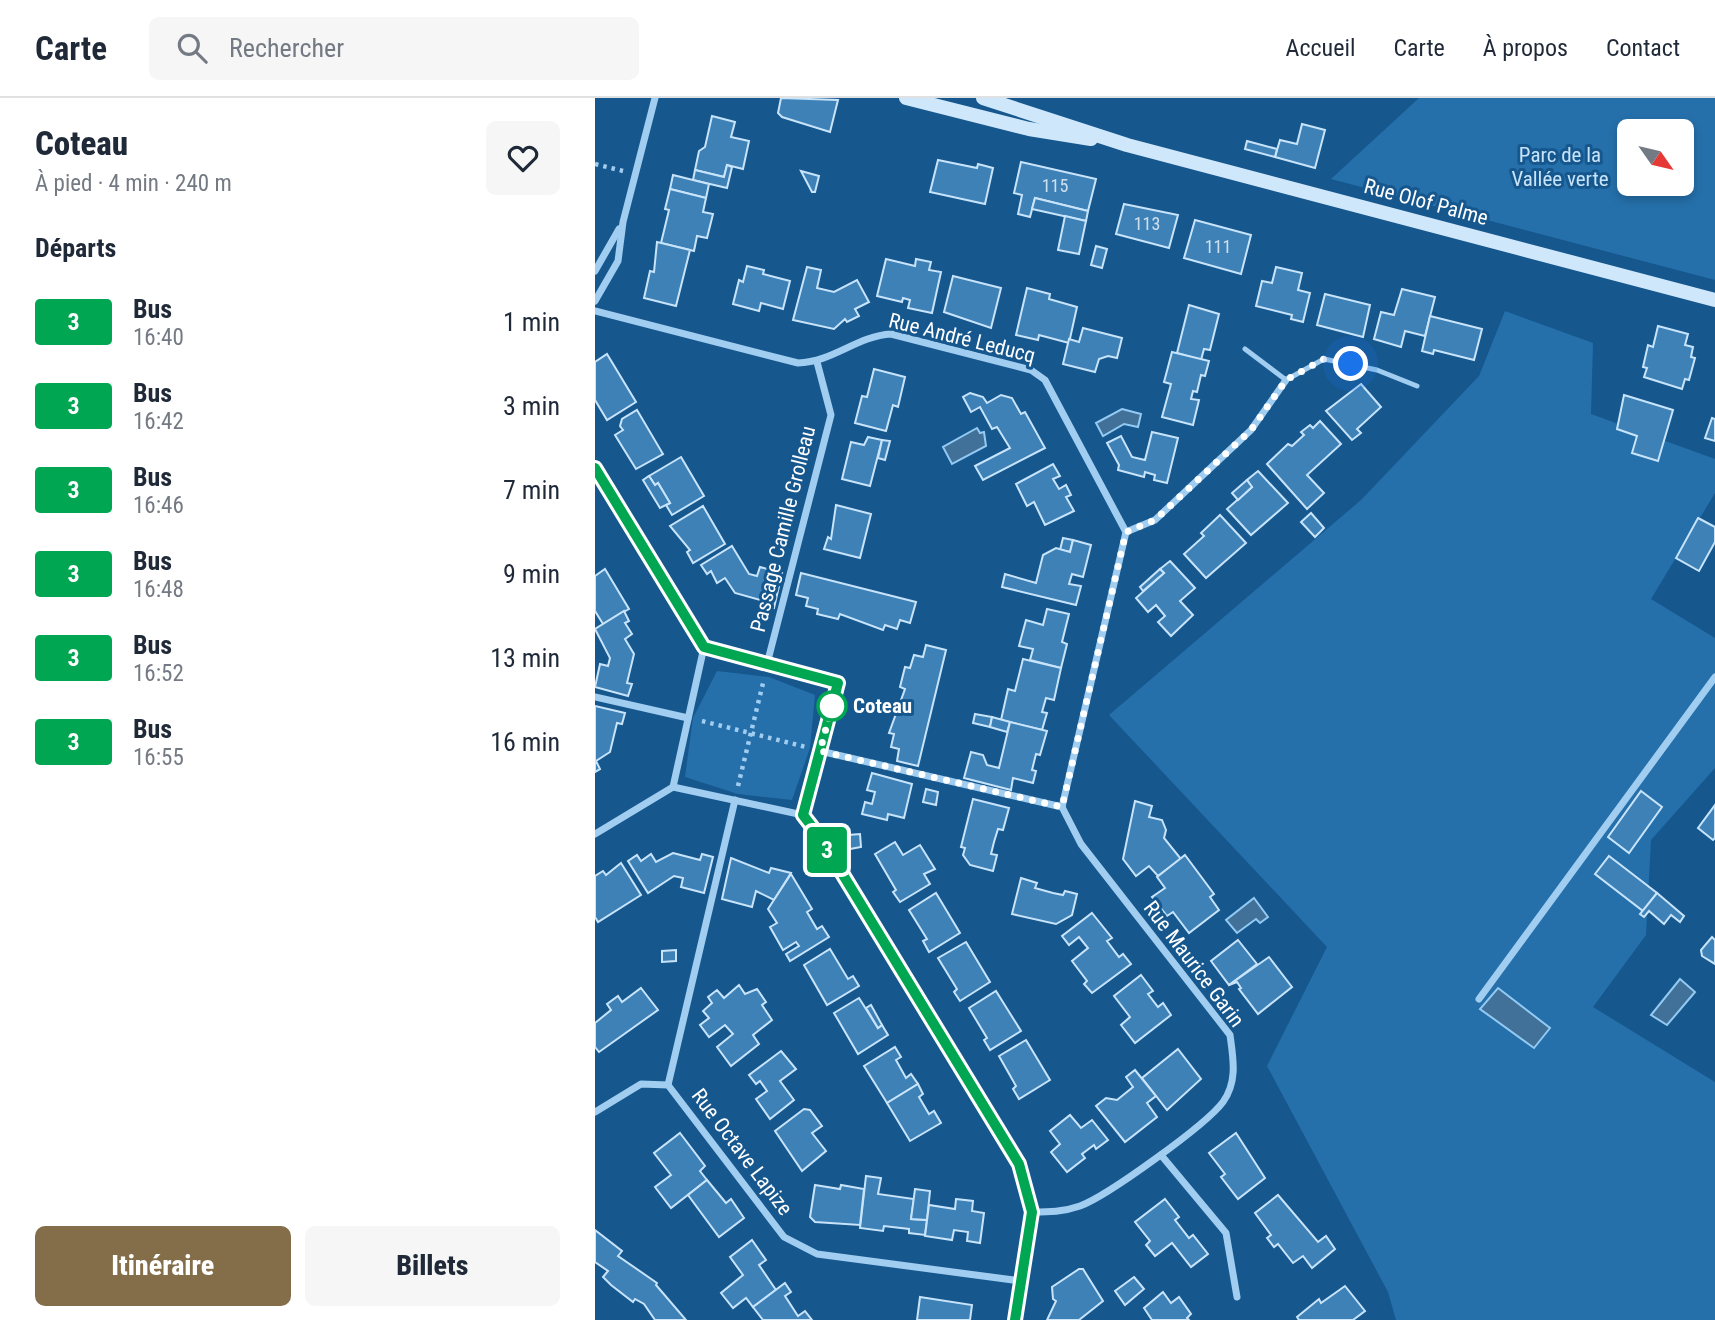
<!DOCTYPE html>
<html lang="fr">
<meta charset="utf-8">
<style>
:root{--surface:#fff;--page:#f6f6f7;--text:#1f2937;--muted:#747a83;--line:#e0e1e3;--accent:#846d49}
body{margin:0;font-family:"Roboto Condensed",sans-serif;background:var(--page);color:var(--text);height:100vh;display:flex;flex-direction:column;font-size:26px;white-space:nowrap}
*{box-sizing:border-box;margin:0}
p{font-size:23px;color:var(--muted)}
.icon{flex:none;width:38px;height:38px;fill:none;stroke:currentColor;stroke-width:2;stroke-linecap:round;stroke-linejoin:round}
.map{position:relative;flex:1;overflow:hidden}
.drawer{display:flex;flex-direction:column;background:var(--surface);width:595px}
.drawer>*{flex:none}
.badge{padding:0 14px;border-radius:5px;font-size:24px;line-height:46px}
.needle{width:46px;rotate:124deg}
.fabs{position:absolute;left:1022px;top:21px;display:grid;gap:14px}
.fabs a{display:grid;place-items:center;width:77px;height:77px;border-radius:10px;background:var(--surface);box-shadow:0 4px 10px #0003;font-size:35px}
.you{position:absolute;width:35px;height:35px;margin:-18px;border:5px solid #fff;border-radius:50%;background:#1a73e8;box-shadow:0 0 0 10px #1a73e833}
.map>.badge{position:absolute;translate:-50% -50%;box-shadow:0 0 0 4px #fff}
h2{padding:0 35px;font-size:26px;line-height:63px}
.round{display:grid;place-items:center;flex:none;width:74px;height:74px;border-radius:10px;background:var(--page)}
.overview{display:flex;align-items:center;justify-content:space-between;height:119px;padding:0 35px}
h1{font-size:33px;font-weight:800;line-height:52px}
.primary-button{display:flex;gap:14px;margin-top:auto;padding:14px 35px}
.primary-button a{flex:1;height:80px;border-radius:10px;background:var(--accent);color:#fff;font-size:28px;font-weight:800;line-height:80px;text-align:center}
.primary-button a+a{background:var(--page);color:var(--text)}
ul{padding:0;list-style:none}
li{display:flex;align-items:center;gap:21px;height:84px;padding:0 35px}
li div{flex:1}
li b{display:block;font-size:26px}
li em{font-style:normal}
li .badge{min-width:77px;font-weight:700;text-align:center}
header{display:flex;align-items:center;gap:42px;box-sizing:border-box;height:98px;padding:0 35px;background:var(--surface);border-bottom:2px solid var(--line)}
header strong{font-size:33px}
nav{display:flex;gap:38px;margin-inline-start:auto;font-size:24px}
.search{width:490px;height:63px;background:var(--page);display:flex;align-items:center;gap:18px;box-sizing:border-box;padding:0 24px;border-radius:10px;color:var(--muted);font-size:26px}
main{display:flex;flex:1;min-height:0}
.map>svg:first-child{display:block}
</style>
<header>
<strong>Carte</strong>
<div class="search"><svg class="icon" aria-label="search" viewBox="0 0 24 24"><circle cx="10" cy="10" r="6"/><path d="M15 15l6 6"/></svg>Rechercher</div>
<nav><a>Accueil</a><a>Carte</a><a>À propos</a><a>Contact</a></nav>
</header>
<main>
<section class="drawer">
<div class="overview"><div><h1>Coteau</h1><p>À pied · 4 min · 240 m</p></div><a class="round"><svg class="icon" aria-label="heart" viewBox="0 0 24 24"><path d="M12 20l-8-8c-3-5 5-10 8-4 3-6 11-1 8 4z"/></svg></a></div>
<h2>Départs</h2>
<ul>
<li><span class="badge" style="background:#00a651;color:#fff">3</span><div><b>Bus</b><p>16:40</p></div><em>1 min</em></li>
<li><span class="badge" style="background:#00a651;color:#fff">3</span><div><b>Bus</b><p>16:42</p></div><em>3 min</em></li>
<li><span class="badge" style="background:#00a651;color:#fff">3</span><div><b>Bus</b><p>16:46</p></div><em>7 min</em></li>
<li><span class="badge" style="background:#00a651;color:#fff">3</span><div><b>Bus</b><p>16:48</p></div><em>9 min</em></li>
<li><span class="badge" style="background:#00a651;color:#fff">3</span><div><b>Bus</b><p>16:52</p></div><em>13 min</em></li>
<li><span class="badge" style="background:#00a651;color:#fff">3</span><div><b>Bus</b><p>16:55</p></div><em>16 min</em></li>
</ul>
<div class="primary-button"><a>Itinéraire</a><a>Billets</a></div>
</section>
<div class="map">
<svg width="1120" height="1222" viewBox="0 0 1120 1222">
<rect width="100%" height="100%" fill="#16578e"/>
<g fill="#2570ab" fill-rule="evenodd">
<path d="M824,0H1120V182L736,81ZM1034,33H1087V86H1034Z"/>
<polygon points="910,213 998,245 996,316 1120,361 1120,395 1056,501 1120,540 1120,670 1056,742 1051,837 998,909 1120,984 1120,1222 801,1222 793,1194 672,968 732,849 514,617 766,402 884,278"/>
<polygon points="122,573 174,579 220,597 215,650 197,702 143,696 90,679 98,620"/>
</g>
<g fill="#417098" stroke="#93caf3" stroke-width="2">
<polygon points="527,311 546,316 543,329 529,326 508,338 501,325"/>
<polygon points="382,330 385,335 389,334 391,348 357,366 348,349"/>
<polygon points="659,800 673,819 665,825 661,821 642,835 631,822"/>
<polygon points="1085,881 1100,894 1072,927 1056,917"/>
<polygon points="903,890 955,930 939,950 885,911"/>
</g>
<g fill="#3e81b7" stroke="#c7e4fb" stroke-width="2">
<polygon points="186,0 243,2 235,34 187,19 183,15"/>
<polygon points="117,18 140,24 136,39 154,43 148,71 132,67 129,79 100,72 104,53 110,49"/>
<polygon points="707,26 730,32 720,70 680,59 685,42 702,46"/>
<polygon points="652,43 682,51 680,59 650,51"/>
<polygon points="343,62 382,70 383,66 398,70 390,106 335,94"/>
<polygon points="426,64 501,81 493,113 440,100 435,119 423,116 427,97 419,95"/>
<polygon points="132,67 137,69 132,90 98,82 100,72 129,79"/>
<polygon points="206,73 224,78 220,94 217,94"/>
<polygon points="78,77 114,86 111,100 75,91"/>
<polygon points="75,91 111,100 108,114 118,116 112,140 102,138 99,153 66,145 74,112 70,111"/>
<polygon points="440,100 493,113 491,123 437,111"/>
<polygon points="529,106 583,117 574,150 521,136"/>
<polygon points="470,118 491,123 484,156 463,152"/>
<polygon points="600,122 656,137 646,176 589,160"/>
<polygon points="62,144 95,152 81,208 49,200 55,173 59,174"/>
<polygon points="501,148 512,151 507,170 496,167"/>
<polygon points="291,161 320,168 321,161 336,164 334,172 346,174 337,215 313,210 315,202 308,200 307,204 282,198"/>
<polygon points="152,168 169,172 168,176 195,183 188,211 166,205 164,213 138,206 144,182 148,184"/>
<polygon points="212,169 226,172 222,190 239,194 262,182 274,204 260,211 264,218 252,224 250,221 239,231 198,222"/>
<polygon points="681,169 707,175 703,192 715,195 708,224 696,221 697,217 661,208 667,183 677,185"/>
<polygon points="358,178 406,190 396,230 349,214"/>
<polygon points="432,190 455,196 454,201 482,209 474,245 444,237 443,242 421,237"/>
<polygon points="807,191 840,199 830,238 810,233 806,249 779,241 786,214 799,217"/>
<polygon points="730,196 775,207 768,239 722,227"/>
<polygon points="594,207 624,216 615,252 609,251 606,262 582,255"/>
<polygon points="835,218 887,231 879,262 839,252 838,256 827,253"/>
<polygon points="1063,228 1093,236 1090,247 1098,249 1096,259 1100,260 1094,282 1090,281 1087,291 1049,279 1052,270 1048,269 1053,247 1058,249"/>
<polygon points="488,230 527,240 522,260 513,258 504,261 500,274 468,266 474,241 484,244"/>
<polygon points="577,254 614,263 610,278 606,277 602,294 598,293 596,301 604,302 598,327 567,319 576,286 569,284"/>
<polygon points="12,256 41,304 12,322 0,302 0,264"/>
<polygon points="279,271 310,279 303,309 298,307 291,333 260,325 267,298 272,299"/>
<polygon points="766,286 786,309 762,331 766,335 757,342 731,313"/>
<polygon points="375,295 388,299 392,305 406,297 417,300 426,316 430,314 450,350 388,382 380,368 415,350 402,329 397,331 385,309 376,314 368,299"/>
<polygon points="1029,297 1078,312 1063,363 1037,355 1042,338 1022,331"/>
<polygon points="42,312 68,356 41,371 20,337 28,332 25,328 27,321"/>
<polygon points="1117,320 1120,321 1120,343 1110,340"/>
<polygon points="725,323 746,346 712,377 729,395 712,411 672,366 693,346 697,348 709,337 706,334 715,327 718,330"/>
<polygon points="557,334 583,340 572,385 559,382 560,377 550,374 549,379 523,372 524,367 512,345 526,338 537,359 550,362"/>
<polygon points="273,339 287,342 275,388 247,381 256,344 269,347"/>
<polygon points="287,342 295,343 290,362 283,360"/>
<polygon points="86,359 109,398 77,417 71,407 75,405 63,385 60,387 54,378"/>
<polygon points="458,366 465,378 458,381 464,391 471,387 476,397 471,399 479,413 450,427 439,404 432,408 421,386"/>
<polygon points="663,373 693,405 656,437 632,411 657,389 652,382"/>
<polygon points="54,378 60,387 63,385 75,405 65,410 48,382"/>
<polygon points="652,382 657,389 643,402 637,395"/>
<polygon points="241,407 276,416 265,460 229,451 233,439 236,441"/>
<polygon points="108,408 130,446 98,465 92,454 95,452 75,428"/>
<polygon points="716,415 729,430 720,439 706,424"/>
<polygon points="625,417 651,445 611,480 589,456 609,438 606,435"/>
<polygon points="1103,420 1120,429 1120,444 1104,473 1081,460"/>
<polygon points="468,440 478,442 475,454 465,452"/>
<polygon points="478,442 496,447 488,479 477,476 474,486 486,488 481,507 407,489 410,476 441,485 448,457 461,450 475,454"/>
<polygon points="137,448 154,476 162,478 165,469 187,475 179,510 168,507 169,503 140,495 130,480 122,485 116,473 112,476 106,467"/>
<polygon points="575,463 600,490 585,503 598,517 576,538 563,524 570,518 561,507 553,514 541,500 569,475 565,471"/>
<polygon points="10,471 34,511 8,526 0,513 0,478"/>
<polygon points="565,471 569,475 548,493 545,489"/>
<polygon points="206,475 321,504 315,525 305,522 302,531 290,527 288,532 245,516 243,521 222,516 223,511 211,508 213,500 201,497"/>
<polygon points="452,511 474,516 467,544 472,546 466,570 435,562 438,551 424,548 431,522 448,527"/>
<polygon points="29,513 34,523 30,525 37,536 30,541 39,556 32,585 37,586 33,598 0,589 5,566 13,568 15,560 0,531"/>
<polygon points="331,547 351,552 323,668 302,663 304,651 296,649 299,636 294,635 310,591 305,589 310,569 315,570 319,557 328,559"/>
<polygon points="428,561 466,570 459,602 451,600 447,614 452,615 447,632 406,622 413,591 420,593"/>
<polygon points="0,608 30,615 27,626 22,625 15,654 1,663 5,671 0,674"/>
<polygon points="380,616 397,619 395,629 378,625"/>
<polygon points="397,619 415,624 412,634 395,629"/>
<polygon points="415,624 452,633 445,657 441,656 437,672 441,673 438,685 418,680 416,692 369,680 376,654 388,657 392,667 404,670"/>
<polygon points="277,675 317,686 309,720 293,716 292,722 267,716 270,704 277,706 280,694 272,692"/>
<polygon points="331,691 343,694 341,707 328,704"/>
<polygon points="1046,693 1067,709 1034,755 1013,739"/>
<polygon points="378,701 414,710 408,732 403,731 399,744 396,756 402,757 398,773 375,767 368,757 370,750 366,749"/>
<polygon points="540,703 557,708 554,719 567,722 571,732 569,740 586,761 563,778 554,768 541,778 528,761"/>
<polygon points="1120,707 1120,740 1118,742 1103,730"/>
<polygon points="265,736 266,749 255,751 253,737"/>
<polygon points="300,744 308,757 325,747 340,771 329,776 335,786 305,804 298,794 301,792 280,756"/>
<polygon points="78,755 105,762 107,756 118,759 109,795 86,789 88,780 79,778 53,795 33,763 42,757 46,763 56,756 61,764"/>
<polygon points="590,757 619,796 615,799 624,812 594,835 578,814 572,818 557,799 570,790 562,779"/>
<polygon points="1014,758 1062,795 1048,813 1000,776"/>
<polygon points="136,760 174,775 176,770 196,775 179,802 161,793 157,809 127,801"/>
<polygon points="26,765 46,797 3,824 0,819 0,778 8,773 11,777"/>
<polygon points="196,776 217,811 212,814 222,831 227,828 234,839 195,863 191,856 204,848 201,844 188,852 175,829 182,825 173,811"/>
<polygon points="426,780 442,785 440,790 458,795 468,797 470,793 482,796 477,817 461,826 417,816"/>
<polygon points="341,795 365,835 334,854 328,843 332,841 314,812"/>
<polygon points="1062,795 1089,818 1085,824 1076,817 1069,826 1054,813 1049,819 1045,816"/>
<polygon points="497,815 517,840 512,843 524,859 528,856 536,866 497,895 489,886 492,883 477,863 493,850 484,839 474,847 467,838"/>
<polygon points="1117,839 1120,842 1120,866 1107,858 1106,852"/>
<polygon points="643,842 662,866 634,887 616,863"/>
<polygon points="371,844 395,884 365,903 359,894 362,891 343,860"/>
<polygon points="235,851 253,881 258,878 264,888 232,907 209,867"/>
<polygon points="81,852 81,863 67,864 67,853"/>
<polygon points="674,859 697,889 663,916 644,891 646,890 642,884 634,887"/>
<polygon points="546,877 558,893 553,896 563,909 568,905 576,917 540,945 526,927 535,919 519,898"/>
<polygon points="144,887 150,896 162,891 171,904 167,907 177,922 158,937 164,946 136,968 122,949 138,936 130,927 114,939 105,927 114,920 108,913 117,905 113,899 122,892 129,900"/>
<polygon points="46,890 63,912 4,954 0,949 0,925 16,912 12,906 23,898 27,904"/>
<polygon points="401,893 426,933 395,952 389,942 392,940 374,910"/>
<polygon points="264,900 283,930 287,927 293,937 263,956 239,915"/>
<polygon points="276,907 287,927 283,930 271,910"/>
<polygon points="431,942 455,982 424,1001 418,991 421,988 404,958"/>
<polygon points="300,949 306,959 301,962 311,980 316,976 323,986 292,1005 269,968"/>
<polygon points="583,951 606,981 572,1012 547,980"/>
<polygon points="186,953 201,971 185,983 199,1002 175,1021 161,1001 172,993 165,983 161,986 154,977"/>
<polygon points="540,972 561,998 552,1005 562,1019 530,1044 501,1008 511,1000 522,1002 538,989 531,979"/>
<polygon points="323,986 328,996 324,999 334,1016 339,1013 346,1025 315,1043 292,1005"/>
<polygon points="209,1011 215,1012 227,1028 217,1035 231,1053 207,1073 180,1033"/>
<polygon points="475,1017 486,1030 497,1022 513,1042 501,1051 499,1047 487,1056 490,1060 472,1074 456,1054 465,1046 455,1033"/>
<polygon points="85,1035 110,1068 105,1073 112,1082 76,1110 60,1089 76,1077 59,1055"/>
<polygon points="641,1035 670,1080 643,1101 626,1079 630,1076 614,1055"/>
<polygon points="271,1078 286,1080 283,1096 319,1101 316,1121 332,1122 330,1137 314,1135 314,1131 289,1128 288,1133 265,1130"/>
<polygon points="112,1082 131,1105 136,1101 149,1120 124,1139 93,1097"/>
<polygon points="220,1087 245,1091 246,1087 269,1091 265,1127 220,1124 215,1119"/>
<polygon points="320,1091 335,1093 332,1122 316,1121"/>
<polygon points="683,1097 723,1144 731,1138 740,1151 717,1170 708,1158 698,1165 683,1146 679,1149 672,1140 676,1137 660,1115"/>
<polygon points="361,1101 378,1103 377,1113 389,1115 385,1145 372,1143 373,1134 359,1132 357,1142 330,1138 334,1107 360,1111"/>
<polygon points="570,1101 584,1119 580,1122 594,1140 598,1137 613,1156 596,1169 577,1145 560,1158 551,1147 555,1143 540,1124"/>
<polygon points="0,1132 27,1153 23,1158 62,1185 61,1187 91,1222 60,1222 49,1206 40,1201 38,1204 16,1187 8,1179 13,1173 0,1164"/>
<polygon points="157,1142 171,1162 164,1167 181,1192 158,1209 151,1200 138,1210 126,1195 148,1177 135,1159"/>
<polygon points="484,1171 488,1171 508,1203 484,1222 452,1222 461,1203 458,1201 457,1189"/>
<polygon points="539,1179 549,1191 530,1207 520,1193"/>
<polygon points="190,1185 196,1194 190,1198 203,1218 210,1213 217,1222 168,1222 158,1209"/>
<polygon points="750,1188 770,1213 758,1222 704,1222 702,1219 724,1201 726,1205"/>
<polygon points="568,1194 576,1205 584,1199 596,1216 592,1220 594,1222 557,1222 549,1210"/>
<polygon points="325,1199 377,1207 375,1222 322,1222"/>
</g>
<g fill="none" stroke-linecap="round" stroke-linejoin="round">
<g stroke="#a1cdf0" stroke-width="4.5" stroke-dasharray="3.5 5" stroke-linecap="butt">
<polyline points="0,66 28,73"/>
<polyline points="107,623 211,649"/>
<polyline points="143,688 169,581"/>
</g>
<polyline stroke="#a1cdf0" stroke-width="5" points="650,251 691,282 729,261 782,272 822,288"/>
<g stroke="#a1cdf0" stroke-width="7">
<polyline points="0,173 24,131"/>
<polyline points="0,203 23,163 28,124 60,0"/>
<path d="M0,213L203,265C238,264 262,238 296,236L436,272L450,282L531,434L467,709"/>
<polyline points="0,370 109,549"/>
<polyline points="531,434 560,422 656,332 691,282"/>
<polyline points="109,549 78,689 208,717"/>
<polyline points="109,549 243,585 208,717"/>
<polyline points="172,566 236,317 222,264"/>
<polyline points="0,599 93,620"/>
<polyline points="225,653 467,709"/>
<polyline points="208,717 224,739 424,1066 437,1114 420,1222"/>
<polyline points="0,736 78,689"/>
<polyline points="884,901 1120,579"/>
<polyline points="73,987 140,702"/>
<polyline points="0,1014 46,986 73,987 189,1139 222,1156 426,1183"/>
<polyline points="566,1057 631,1135 642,1199"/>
<path d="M437,1114C454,1114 468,1114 485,1108C512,1098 611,1027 628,1004C643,983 638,960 635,937L486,746L467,709"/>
</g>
<g stroke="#cfe7fb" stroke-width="14">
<polyline points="311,0 434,31 496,41"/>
<polyline points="388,0 532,47 1120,202"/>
</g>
</g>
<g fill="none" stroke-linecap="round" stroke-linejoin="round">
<defs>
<polyline id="line" points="0,370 109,549 243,585 208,717 225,739 424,1066 437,1114 420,1222"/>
</defs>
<use href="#line" stroke="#fff" stroke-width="16"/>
<use href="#line" stroke="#00a651" stroke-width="10"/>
<polyline stroke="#fff" stroke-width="7" stroke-dasharray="0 12.6" points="237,608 225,653 467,709 531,434 560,422 656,332 691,282 729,261 756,266"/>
</g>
<circle fill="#fff" stroke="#00a651" stroke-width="3.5" cx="237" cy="608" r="14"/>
<g text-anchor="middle" stroke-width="6" stroke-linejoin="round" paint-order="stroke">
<g font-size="18" fill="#cfe0ed">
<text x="460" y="94">115</text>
<text x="552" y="132">113</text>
<text x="623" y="155">111</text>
</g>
<g font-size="21" fill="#c7e4fb" stroke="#16578e">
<text x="965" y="64">Parc de la<tspan x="965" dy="24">Vallée verte</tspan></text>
</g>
<g font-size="21" fill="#fff" stroke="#16578e">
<text transform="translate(831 104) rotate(15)" y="7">Rue Olof Palme</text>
<text transform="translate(367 240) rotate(14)" y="7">Rue André Leducq</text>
<text transform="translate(188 431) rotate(-76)" y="7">Passage Camille Grolleau</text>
<text transform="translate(599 866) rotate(53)" y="7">Rue Maurice Garin</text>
<text transform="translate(147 1054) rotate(53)" y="7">Rue Octave Lapize</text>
</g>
<g font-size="21" font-weight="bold" fill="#fff" stroke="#16578e" text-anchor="start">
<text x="258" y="615">Coteau</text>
</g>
</g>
</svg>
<div class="fabs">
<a><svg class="needle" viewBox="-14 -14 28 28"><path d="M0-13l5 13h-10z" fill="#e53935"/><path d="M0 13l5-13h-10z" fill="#747a83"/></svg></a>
</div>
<div class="you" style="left:756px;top:266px"></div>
<b class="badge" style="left:232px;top:752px;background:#00a651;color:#fff">3</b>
</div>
</main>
